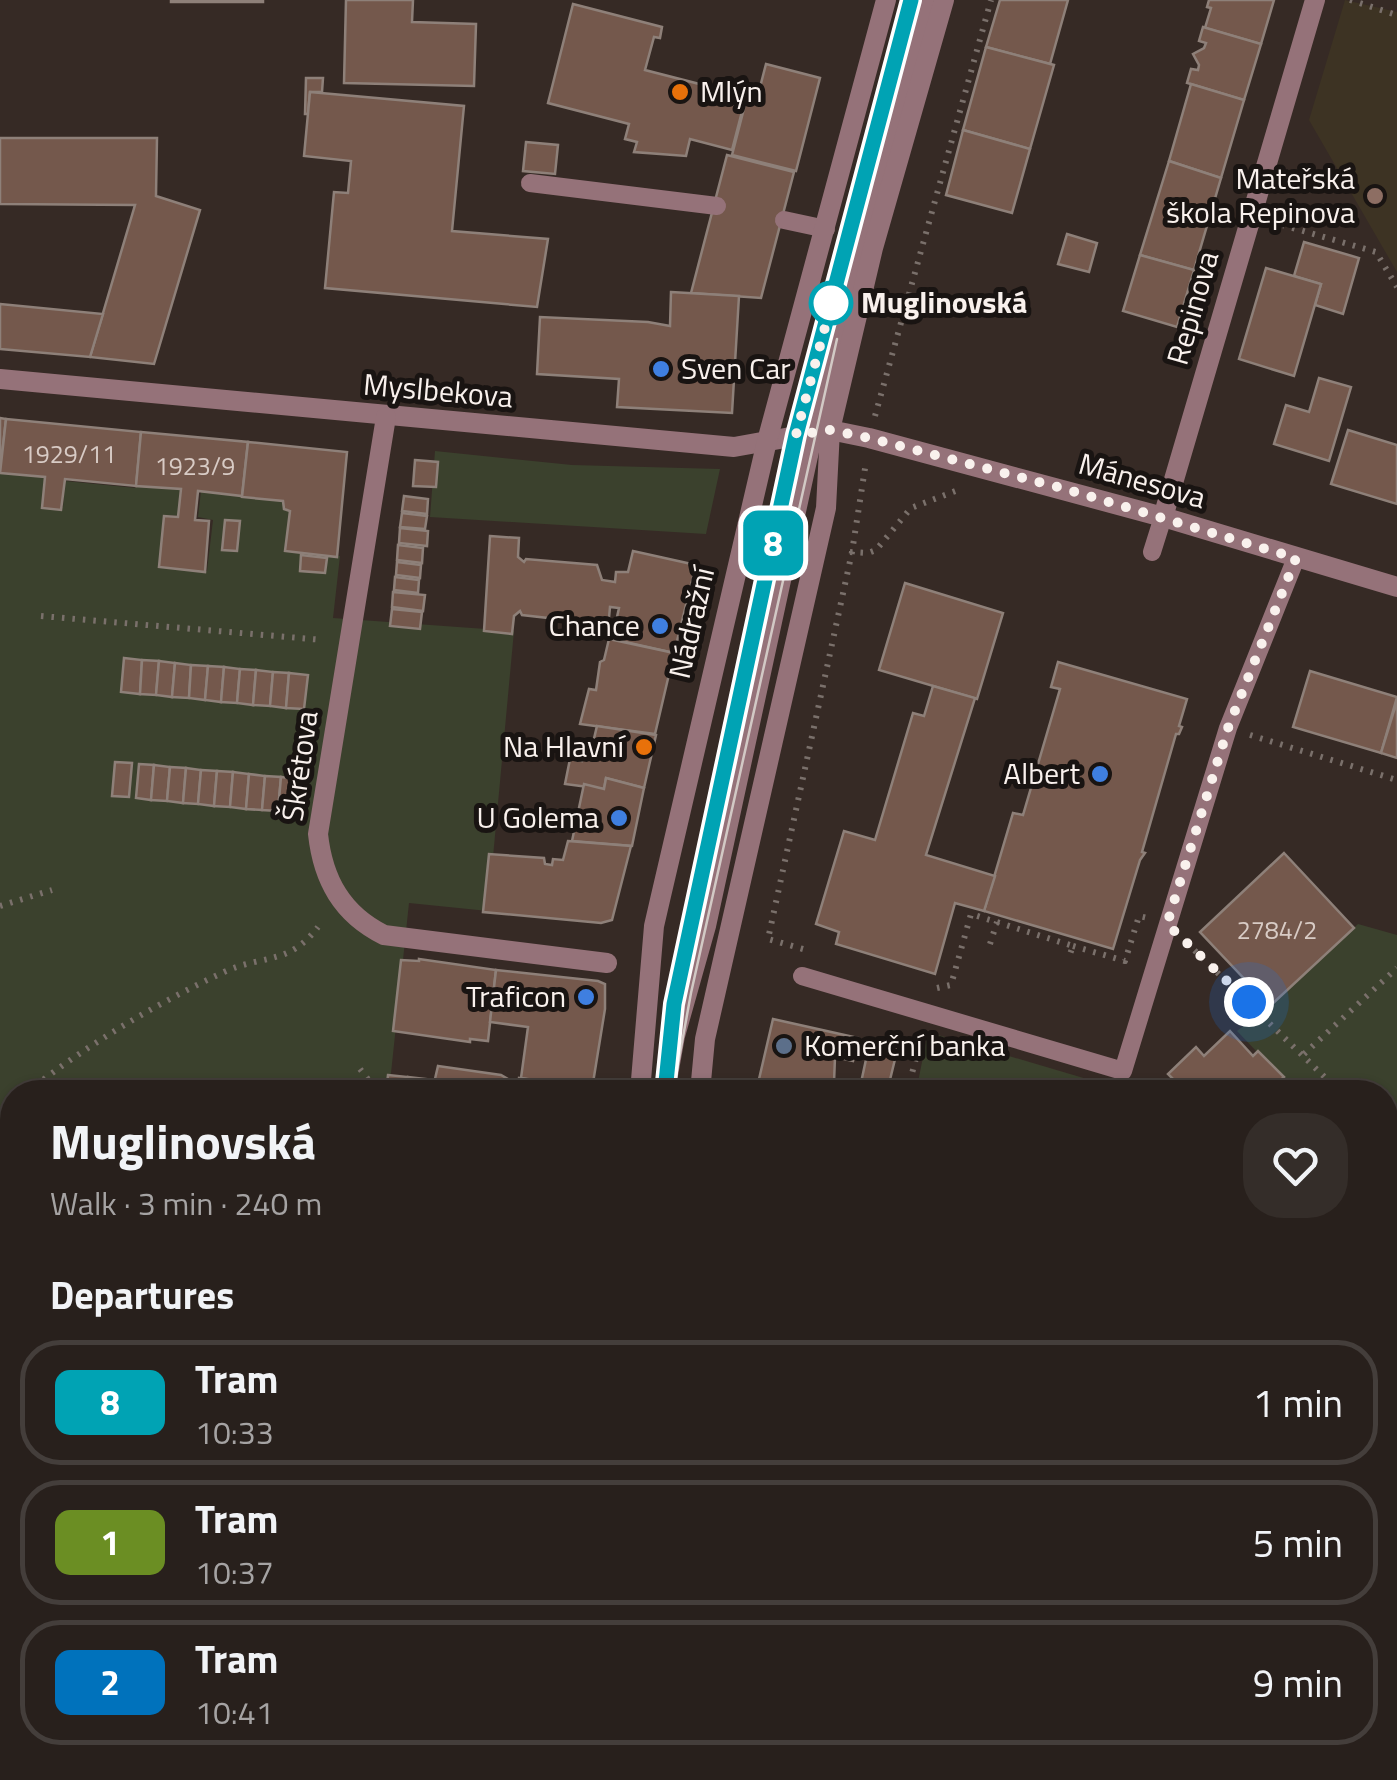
<!DOCTYPE html>
<meta charset="utf-8">
<style>
:root{--surface:#28201c;--page:#342d29;--text:#f1f3f6;--muted:#a5a3a3;--line:#443e3b}
body{margin:0;font-family:"Titillium Web",sans-serif;background:var(--page);color:var(--text);height:100vh;display:flex;flex-direction:column;font-size:38px;white-space:nowrap}
*{box-sizing:border-box;margin:0}
p{font-size:32px;color:var(--muted)}
.icon{flex:none;width:55px;height:55px;fill:none;stroke:currentColor;stroke-width:2;stroke-linecap:round;stroke-linejoin:round}
.map{position:relative;flex:1;overflow:hidden}
.details{position:absolute;left:0px;top:1080px;width:1398px;height:700px;display:flex;flex-direction:column;background:var(--surface);border-radius:40px 40px 0 0;box-shadow:0 2px 8px #0004,0 0 0 2px var(--line)}
.details>*{flex:none}
.badge{padding:0 20px;border-radius:15px;font-size:35px;line-height:65px}
.you{position:absolute;width:50px;height:50px;margin:-25px;border:8px solid #fff;border-radius:50%;background:#1a73e8;box-shadow:0 0 0 15px #1a73e833}
.map>.badge{position:absolute;translate:-50% -50%;box-shadow:0 0 0 5px #fff}
h2{padding:0 50px;font-size:38px;line-height:90px}
.round{display:grid;place-items:center;flex:none;width:105px;height:105px;border-radius:40px;background:var(--page)}
.head{display:flex;align-items:center;justify-content:space-between;height:170px;padding:0 50px}
h1{font-size:48px;font-weight:700;line-height:75px}
ul{padding:0;list-style:none}
li{display:flex;align-items:center;gap:30px;height:125px;margin:0 20px 15px;padding:0 30px;border:5px solid var(--line);border-radius:40px}
li div{flex:1}
li b{display:block;font-size:38px}
li em{font-style:normal}
li .badge{min-width:110px;font-weight:700;text-align:center}
.map>svg:first-child{display:block}
</style>
<div class="map">
<svg width="1397" height="1780" viewBox="0 0 1397 1780">
<rect width="100%" height="100%" fill="#362a25"/>
<polygon fill="#3d3323" points="1345,0 1397,12 1397,272 1309,120"/>
<g fill="#3b412d">
<polygon points="435,451 572,465 720,469 706,534 430,517"/>
<polygon points="0,471 47,475 45,506 63,507 65,481 136,488 137,483 184,488 180,516 167,515 162,567 207,571 213,520 198,517 201,491 294,503 289,550 340,556 333,618 514,631 488,911 409,903 389,1092 200,1092 136,1086 134,1092 12,1092 12,1210 0,1207"/>
<polygon points="1358,924 1397,935 1397,1422 1385,1419 1385,1092 1295,1092 1237,1031 1284,994"/>
<polygon points="928,1032 1124,1090 1126,1092 916,1092"/>
<polygon points="0,1360 12,1361 12,1768 322,1768 301,1780 0,1780"/>
</g>
<g fill="#74584c" stroke="#8e8079" stroke-width="2.5">
<rect x="171" y="0" width="92" height="2"/>
<polygon points="346,0 413,0 412,22 476,24 474,86 344,83"/>
<polygon points="1000,0 1068,0 1050,64 986,47"/>
<polygon points="1209,0 1274,0 1261,44 1205,28 1211,8 1207,7"/>
<polygon points="573,4 662,27 660,38 654,37 645,70 746,96 732,150 690,139 686,156 634,152 637,142 625,139 629,124 548,103"/>
<polygon points="1203,27 1261,44 1244,100 1187,83 1191,69 1198,70 1199,65 1193,54 1204,48 1206,43 1199,41"/>
<polygon points="986,47 1054,65 1030,149 963,130"/>
<polygon points="766,64 820,78 796,171 732,155 748,93 758,95"/>
<polygon points="306,78 323,78 322,92 310,92 308,114 305,114"/>
<polygon points="1191,84 1244,100 1221,178 1169,161"/>
<polygon points="310,92 464,106 452,231 548,239 537,307 325,288 334,192 348,193 351,161 304,156"/>
<polygon points="963,130 1030,149 1012,213 946,195"/>
<polygon points="0,138 157,138 156,196 200,210 154,364 90,357 135,205 0,204"/>
<polygon points="526,142 558,145 555,174 523,171"/>
<polygon points="727,155 794,172 761,298 691,293"/>
<polygon points="1169,161 1221,178 1194,270 1140,255"/>
<polygon points="1067,234 1097,243 1089,272 1058,264"/>
<polygon points="1304,242 1359,258 1343,314 1315,305 1321,284 1294,276"/>
<polygon points="1140,255 1194,270 1177,327 1123,311"/>
<polygon points="1266,268 1321,284 1294,376 1239,359"/>
<polygon points="671,292 739,296 732,413 617,407 619,379 537,374 540,317 648,322 670,326"/>
<polygon points="0,304 103,314 90,357 0,349"/>
<polygon points="1319,378 1351,387 1329,461 1274,444 1286,405 1309,412"/>
<polygon points="0,418 6,419 0,473"/>
<polygon points="6,419 141,432 136,486 65,479 61,510 42,508 45,477 0,473"/>
<polygon points="1348,430 1397,445 1397,504 1331,484"/>
<polygon points="141,432 248,442 242,496 198,491 195,520 209,521 205,572 159,567 164,516 178,517 181,489 136,486"/>
<polygon points="248,442 347,452 337,557 285,551 290,511 284,509 283,501 242,497"/>
<polygon points="415,460 438,462 436,487 413,486"/>
<polygon points="404,496 428,499 427,514 402,511"/>
<polygon points="402,513 427,516 425,529 400,527"/>
<polygon points="225,520 240,521 237,551 222,550"/>
<polygon points="400,528 428,531 427,546 399,543"/>
<polygon points="490,536 519,538 518,557 524,562 526,559 597,565 602,580 615,582 616,572 628,572 633,551 696,565 674,653 612,639 619,608 610,607 609,618 601,624 522,615 520,611 514,616 512,634 484,631"/>
<polygon points="398,545 423,548 422,563 397,560"/>
<polygon points="301,555 327,558 325,573 300,571"/>
<polygon points="397,562 421,565 420,578 396,575"/>
<polygon points="395,577 419,580 418,593 394,590"/>
<polygon points="905,583 1003,613 977,699 879,670"/>
<polygon points="393,592 425,595 423,611 392,607"/>
<polygon points="392,609 422,612 420,629 390,626"/>
<polygon points="609,639 674,653 655,734 580,724 589,689 596,690 600,662 604,660"/>
<polygon points="124,658 142,660 140,694 121,692"/>
<polygon points="142,660 159,661 156,695 140,694"/>
<polygon points="159,661 175,663 172,697 156,695"/>
<polygon points="1058,662 1187,699 1179,726 1182,727 1179,734 1176,734 1142,852 1145,853 1140,860 1113,949 984,911 1013,813 1023,815 1060,689 1051,687"/>
<polygon points="175,663 191,665 189,698 172,697"/>
<polygon points="191,665 208,666 205,700 189,698"/>
<polygon points="208,666 224,667 221,702 205,700"/>
<polygon points="224,667 240,669 237,703 221,702"/>
<polygon points="240,669 256,670 253,705 237,703"/>
<polygon points="256,670 273,672 270,706 253,705"/>
<polygon points="1310,671 1397,697 1381,753 1293,727"/>
<polygon points="273,672 289,673 286,708 270,706"/>
<polygon points="289,673 308,675 304,709 286,708"/>
<polygon points="933,686 975,698 926,855 995,876 984,911 955,903 935,974 836,944 839,932 816,924 844,831 875,840 913,713 924,716"/>
<polygon points="1397,701 1397,758 1381,753"/>
<polygon points="597,726 656,735 644,788 606,778 604,789 565,784 570,759 582,761 584,750 591,751"/>
<polygon points="115,762 132,763 129,797 112,796"/>
<polygon points="139,764 154,765 151,800 136,798"/>
<polygon points="154,765 170,767 167,801 151,800"/>
<polygon points="170,767 186,768 183,803 167,801"/>
<polygon points="186,768 201,770 198,804 183,803"/>
<polygon points="201,770 217,771 214,806 198,804"/>
<polygon points="217,771 233,772 230,807 214,806"/>
<polygon points="233,772 249,774 246,809 230,807"/>
<polygon points="249,774 265,776 262,810 246,809"/>
<polygon points="265,776 281,777 278,811 262,810"/>
<polygon points="281,777 299,779 296,813 278,811"/>
<polygon points="606,778 644,788 632,846 572,841 584,784 604,789"/>
<polygon points="568,841 631,846 612,920 601,923 483,912 489,854 544,858 545,864 552,865 553,859 563,860"/>
<polygon points="1284,853 1354,928 1270,1006 1200,932"/>
<polygon points="419,959 496,970 488,1041 470,1039 470,1042 393,1031 401,960 419,961"/>
<polygon points="496,970 598,981 605,984 605,1009 592,1089 521,1078 528,1027 490,1022"/>
<polygon points="773,1019 858,1038 853,1061 835,1057 834,1083 820,1092 756,1092"/>
<polygon points="1230,1031 1253,1056 1258,1051 1284,1077 1278,1082 1288,1092 1165,1092 1176,1082 1168,1074 1196,1047 1204,1056"/>
<polygon points="870,1041 898,1047 887,1092 859,1092"/>
<polygon points="438,1066 501,1075 518,1085 519,1078 592,1089 592,1092 432,1092"/>
<polygon points="388,1075 408,1077 407,1092 386,1092"/>
<polygon points="408,1077 435,1080 432,1092 407,1092"/>
<polygon points="1395,1687 1397,1688 1397,1729 1385,1721 1385,1700"/>
<polygon points="409,1768 480,1768 478,1780 407,1780"/>
<polygon points="630,1768 648,1768 647,1774 629,1772"/>
<polygon points="648,1768 664,1768 663,1776 647,1774"/>
<polygon points="664,1768 683,1768 681,1779 663,1776"/>
<polygon points="1287,1768 1376,1768 1380,1772 1375,1777 1377,1780 1295,1780 1285,1769"/>
</g>
<g fill="none" stroke-linecap="round" stroke-linejoin="round">
<g stroke="#7a706b" stroke-width="6" stroke-dasharray="2.5 8" stroke-linecap="butt">
<polyline points="1350,0 1397,15"/>
<polyline points="1272,222 1376,252 1397,287"/>
<polyline points="875,416 991,0"/>
<polyline points="850,552 868,553 876,550 911,508 958,490"/>
<polyline points="41,616 323,640"/>
<polyline points="1250,735 1397,780"/>
<polyline points="0,906 52,890"/>
<polyline points="1187,943 1340,1092"/>
<polyline points="990,944 997,922"/>
<polyline points="1073,946 1125,961 1139,916 1148,918"/>
<polyline points="803,949 768,939 852,552 866,462"/>
<polyline points="937,988 951,985 971,914 1073,946 1070,954"/>
<polyline points="1304,1054 1397,968"/>
<polyline points="360,1069 378,1092"/>
<path d="M27,1092C87,1045 155,1004 224,972C263,954 288,966 318,927"/>
<polyline points="907,1092 922,1036"/>
<polyline points="0,1114 12,1104"/>
<polyline points="1385,1140 1397,1153"/>
<polyline points="0,1454 12,1460"/>
<polyline points="0,1474 12,1487"/>
<polyline points="0,1668 12,1662"/>
<polyline points="156,1768 163,1780"/>
<polyline points="190,1780 198,1768"/>
<polyline points="273,1780 294,1768"/>
</g>
<g stroke="#957279" stroke-width="18">
<polyline points="530,183 717,206"/>
<polyline points="784,220 826,229"/>
<polyline points="1152,552 1163,517"/>
<polyline points="802,976 1123,1071 1228,728 1296,558"/>
<polyline points="680,997 683,964 796,435 911,0"/>
<polyline points="666,1092 676,1036 707,926 814,433 860,243 925,0"/>
<polyline points="0,1569 12,1561"/>
<polyline points="1211,1768 1222,1780"/>
</g>
<g stroke="#957279" stroke-width="20">
<polyline points="0,379 734,447 830,430 869,438 1163,517 1397,587"/>
<path d="M386,417L318,834C323,880 342,914 384,935L607,963"/>
<polyline points="1163,517 1315,0"/>
<polyline points="640,1092 654,926 660,900 767,441 886,0"/>
<polyline points="700,1092 705,1039 826,508 830,430 873,248 944,0"/>
<polyline points="0,1270 12,1280"/>
<polyline points="1177,1768 1188,1780"/>
<polyline points="1247,1768 1258,1780"/>
<polyline points="805,1780 807,1768"/>
</g>
<polyline stroke="#957279" stroke-width="20" points="0,1304 12,1298"/>
<g stroke="#d098a3" stroke-width="20">
<polyline points="0,1288 12,1289"/>
<polyline points="1385,1459 1397,1462"/>
</g>
<g stroke="#d2c9c5" stroke-width="2.5">
<polyline points="655,1092 796,435 911,0"/>
<polyline points="673,1092 691,993 837,339"/>
<polyline points="0,1557 12,1551"/>
<polyline points="0,1581 12,1573"/>
<polyline points="1200,1768 1211,1780"/>
<polyline points="1222,1768 1233,1780"/>
</g>
</g>
<g fill="none" stroke-linecap="round" stroke-linejoin="round">
<defs>
<polyline id="line" points="665,1092 674,1004 796,435 911,0"/>
</defs>
<use href="#line" stroke="#fff" stroke-width="22"/>
<use href="#line" stroke="#00a3b4" stroke-width="15"/>
<polyline stroke="#f9f1ed" stroke-width="10" stroke-dasharray="0 18" points="831,303 835,290 796,435 830,430 869,438 1062,488 1296,558 1228,728 1167,924 1249,1002"/>
</g>
<g fill="#e8710a" stroke="#191412" stroke-width="4">
<circle cx="680" cy="92" r="10"/>
<circle cx="644" cy="747" r="10"/>
</g>
<circle fill="#8d6e63" stroke="#191412" stroke-width="4" cx="1375" cy="196" r="10"/>
<circle fill="#fff" stroke="#00a3b4" stroke-width="5" cx="831" cy="303" r="20"/>
<g fill="#3f7fe0" stroke="#191412" stroke-width="4">
<circle cx="661" cy="369" r="10"/>
<circle cx="660" cy="626" r="10"/>
<circle cx="1100" cy="774" r="10"/>
<circle cx="619" cy="818" r="10"/>
<circle cx="586" cy="997" r="10"/>
</g>
<circle fill="#5c6f8a" stroke="#191412" stroke-width="4" cx="784" cy="1046" r="10"/>
<g text-anchor="middle" stroke-width="10" stroke-linejoin="round" paint-order="stroke">
<g font-size="25" fill="#d8cbc5">
<text x="69" y="463">1929/11</text>
<text x="195" y="475">1923/9</text>
<text x="1277" y="939">2784/2</text>
</g>
<g font-size="30" fill="#f9f1ed" stroke="#191412" text-anchor="end">
<text x="700" y="102" text-anchor="start">Mlýn</text>
<text x="1355" y="189">Mateřská<tspan x="1355" dy="34">škola Repinova</tspan></text>
<text x="681" y="379" text-anchor="start">Sven Car</text>
<text x="640" y="636">Chance</text>
<text x="624" y="757">Na Hlavní</text>
<text x="1080" y="784">Albert</text>
<text x="599" y="828">U Golema</text>
<text x="566" y="1007">Traficon</text>
<text x="804" y="1056" text-anchor="start">Komerční banka</text>
</g>
<g font-size="30" font-weight="bold" fill="#f9f1ed" stroke="#191412" text-anchor="start">
<text x="861" y="313">Muglinovská</text>
</g>
<g font-size="30" fill="#f9f1ed" stroke="#191412">
<text transform="translate(1193 308) rotate(-74)" y="10">Repinova</text>
<text transform="translate(438 391) rotate(5)" y="10">Myslbekova</text>
<text transform="translate(1142 481) rotate(16)" y="10">Mánesova</text>
<text transform="translate(692 623) rotate(-77)" y="10">Nádražní</text>
<text transform="translate(300 766) rotate(-82)" y="10">Škrétova</text>
</g>
</g>
</svg>
<div class="you" style="left:1249px;top:1002px"></div>
<b class="badge" style="left:773px;top:543px;background:#00a3b4;color:#fff">8</b>
<section class="details">
<div class="head"><div><h1>Muglinovská</h1><p>Walk · 3 min · 240 m</p></div><a class="round"><svg class="icon" aria-label="heart" viewBox="0 0 24 24"><path d="M12 20l-8-8c-3-5 5-10 8-4 3-6 11-1 8 4z"/></svg></a></div>
<h2>Departures</h2>
<ul>
<li><span class="badge" style="background:#00a3b4;color:#fff">8</span><div><b>Tram</b><p>10:33</p></div><em>1 min</em></li>
<li><span class="badge" style="background:#6b8e23;color:#fff">1</span><div><b>Tram</b><p>10:37</p></div><em>5 min</em></li>
<li><span class="badge" style="background:#0072bc;color:#fff">2</span><div><b>Tram</b><p>10:41</p></div><em>9 min</em></li>
</ul>
</section>
</div>
